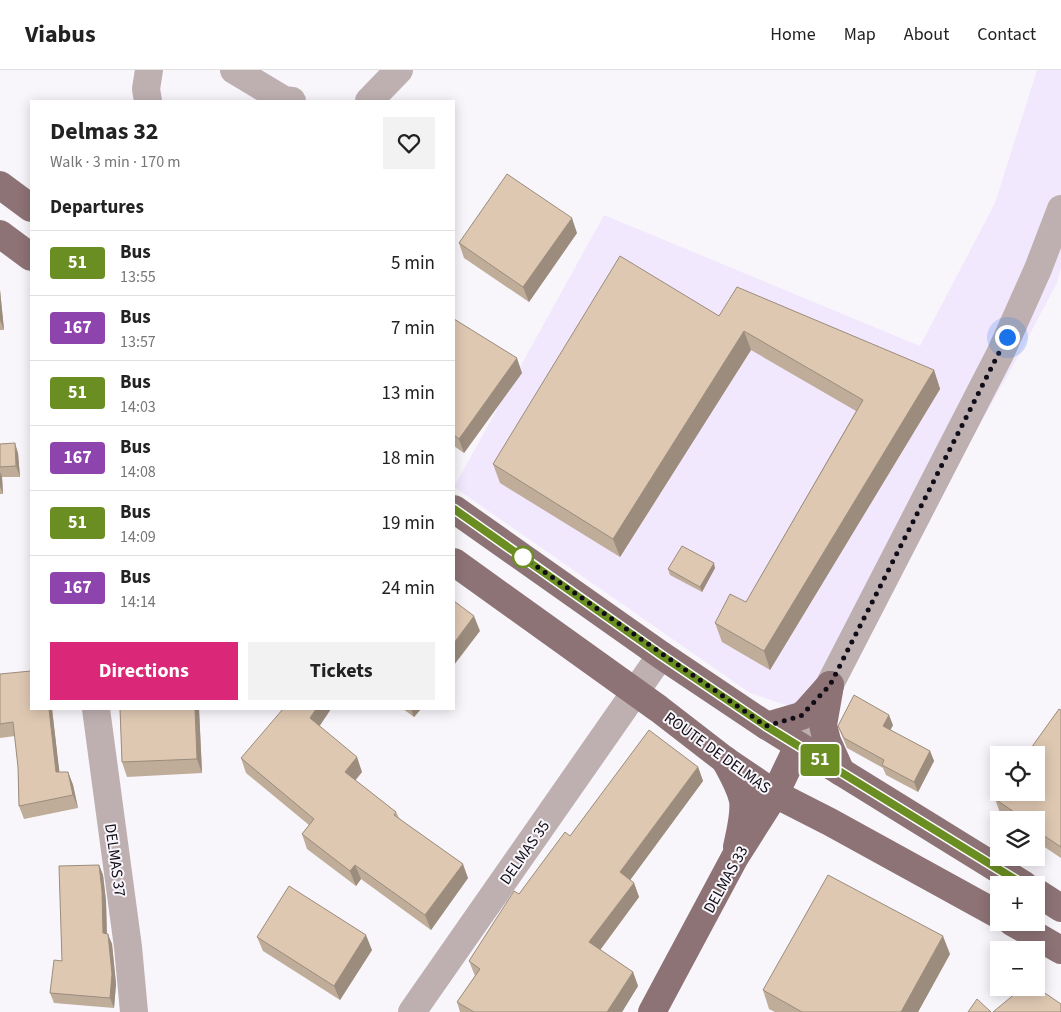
<!DOCTYPE html>
<meta charset="utf-8">
<style>
:root{--surface:#fff;--page:#f2f2f2;--text:#222;--muted:#767676;--line:#e0e0e0;--accent:#db2777}
body{margin:0;font-family:"Source Sans 3",sans-serif;background:var(--page);color:var(--text);height:100vh;display:flex;flex-direction:column;font-size:19px;white-space:nowrap}
*{box-sizing:border-box;margin:0}
p{font-size:16px;color:var(--muted)}
.icon{flex:none;width:28px;height:28px;fill:none;stroke:currentColor;stroke-width:2;stroke-linecap:round;stroke-linejoin:round}
.map{position:relative;flex:1;overflow:hidden}
.side{position:absolute;left:30px;top:30px;width:425px;height:610px;display:flex;flex-direction:column;background:var(--surface);border-radius:0px;box-shadow:0 2px 12px #0003}
.side>*{flex:none}
.badge{padding:0 10px;border-radius:4px;font-size:18px;line-height:32px}
.controls{position:absolute;left:990px;top:676px;display:grid;gap:10px}
.controls a{display:grid;place-items:center;width:55px;height:55px;border-radius:0px;background:var(--surface);box-shadow:0 2px 12px #0003;font-size:25px}
.you{position:absolute;width:25px;height:25px;margin:-12px;border:4px solid #fff;border-radius:50%;background:#1a73e8;box-shadow:0 0 0 8px #1a73e833}
.map>.badge{position:absolute;translate:-50% -50%;box-shadow:0 0 0 2px #fff}
h2{padding:0 20px;font-size:19px;line-height:45px}
.round{display:grid;place-items:center;flex:none;width:52px;height:52px;border-radius:0px;background:var(--page)}
.summary{display:flex;align-items:center;justify-content:space-between;height:85px;padding:0 20px}
h1{font-size:24px;font-weight:700;line-height:38px}
.button{display:flex;gap:10px;margin-top:auto;padding:10px 20px}
.button a{flex:1;height:58px;border-radius:0px;background:var(--accent);color:#fff;font-size:20px;font-weight:700;line-height:58px;text-align:center}
.button a+a{background:var(--page);color:var(--text)}
ul{padding:0;list-style:none}
li{display:flex;align-items:center;gap:15px;height:65px;padding:0 20px;border-top:1px solid var(--line)}
li div{flex:1}
li b{display:block;font-size:19px}
li em{font-style:normal}
li .badge{min-width:55px;font-weight:700;text-align:center}
header{display:flex;align-items:center;gap:30px;box-sizing:border-box;height:70px;padding:0 25px;background:var(--surface);border-bottom:1px solid var(--line)}
header strong{font-size:24px}
nav{display:flex;gap:28px;margin-inline-start:auto;font-size:18px}
.map>svg:first-child{display:block}
</style>
<header>
<strong>Viabus</strong>
<nav><a>Home</a><a>Map</a><a>About</a><a>Contact</a></nav>
</header>
<div class="map">
<svg width="1061" height="942" viewBox="0 0 1061 942">
<rect width="100%" height="100%" fill="#f8f6fb"/>
<polygon fill="#f2e8fd" points="1037,0 1061,0 1061,198 1057,213 1014,294 922,457 797,639 750,623 454,417 604,145 920,276 995,133"/>
<g fill="none" stroke-linecap="round" stroke-linejoin="round">
<g stroke="#beafb0" stroke-width="28">
<polyline points="234,0 284,30 292,31"/>
<polyline points="148,31 146,19 149,0"/>
<polyline points="369,31 399,0"/>
<polyline points="96,639 128,877 134,942"/>
<polyline points="798,676 1000,284 1038,199 1061,139"/>
<polyline points="412,942 661,585"/>
</g>
<g stroke="#8d7376" stroke-width="28">
<polyline points="0,115 31,138"/>
<polyline points="0,164 31,187"/>
<polyline points="454,439 661,585 767,656 1024,815"/>
<polyline points="454,492 659,639 725,690 775,724 830,752 999,845"/>
<polyline points="830,615 823,655 827,671 841,702"/>
<polyline points="767,656 801,646 806,642 830,615"/>
<path d="M725,690C732,703 740,716 743,730C745,745 740,762 737,777"/>
<polyline points="1036,822 1061,838"/>
<polyline points="1012,852 1061,880"/>
<polyline points="652,942 735,787 775,724 798,676"/>
</g>
</g>
<g fill="#bfac99">
<polygon points="577,163 529,232 464,188 459,173"/>
<polygon points="0,220 4,260 0,260"/>
<polygon points="719,246 934,300 940,319 770,600 722,572 715,553 746,532 856,341 751,280 620,487 500,413 493,394"/>
<polygon points="454,249 522,303 464,383 454,376"/>
<polygon points="0,374 18,383 20,407 2,407 3,424 0,424"/>
<polygon points="715,498 702,522 670,505 668,499"/>
<polygon points="0,604 31,639 52,639 59,702 68,702 73,715 78,738 24,749 19,736 18,697 15,666 0,668"/>
<polygon points="120,639 199,639 202,703 127,707 122,692"/>
<polygon points="403,639 421,639 414,647"/>
<polygon points="1061,640 1061,788 1043,776 1041,772 1036,768 1036,750 1010,750 1000,743 995,729"/>
<polygon points="893,655 890,660 930,681 934,691 918,722 886,705 883,698 847,678 838,656"/>
<polygon points="320,656 362,702 355,710 396,742 399,748 468,808 431,860 361,809 356,816 307,779 302,764 309,755 246,703 241,688"/>
<polygon points="698,697 703,711 630,810 634,813 639,827 600,880 633,902 638,916 622,942 460,942 457,932 475,906 469,891 570,766"/>
<polygon points="99,795 103,805 106,831 107,864 112,874 116,914 114,938 54,933 50,923"/>
<polygon points="257,867 372,880 340,930 263,881"/>
<polygon points="950,884 918,942 775,942 769,939 763,920"/>
</g>
<g fill="#9b8c7d">
<polygon points="572,148 577,163 529,232 523,217"/>
<polygon points="0,220 4,260 0,250"/>
<polygon points="744,261 751,280 620,487 613,469"/>
<polygon points="517,288 522,303 464,383 459,369"/>
<polygon points="934,300 940,319 770,600 764,581"/>
<polygon points="15,373 18,383 20,407 16,396"/>
<polygon points="0,402 2,407 3,424 0,416"/>
<polygon points="714,493 715,498 702,522 700,517"/>
<polygon points="474,546 480,561 454,595 454,573"/>
<polygon points="49,639 52,639 61,715 56,702"/>
<polygon points="195,639 199,639 202,703 197,689"/>
<polygon points="316,639 331,639 315,663 310,648"/>
<polygon points="411,639 421,639 414,647"/>
<polygon points="889,645 893,655 887,667 883,656"/>
<polygon points="930,681 934,691 918,722 914,712"/>
<polygon points="357,687 362,702 350,717 345,702"/>
<polygon points="698,697 703,711 625,817 620,802"/>
<polygon points="68,702 73,715 78,738 73,725"/>
<polygon points="463,794 468,808 431,860 425,845"/>
<polygon points="99,795 103,805 106,831 107,874 103,863"/>
<polygon points="355,795 361,809 356,816 350,801"/>
<polygon points="634,813 639,827 595,887 589,872"/>
<polygon points="108,864 112,874 116,914 114,938 110,928"/>
<polygon points="366,865 372,880 340,930 334,916"/>
<polygon points="943,866 950,884 918,942 901,942"/>
<polygon points="633,902 638,916 622,942 607,942"/>
</g>
<g fill="#dec8b2" stroke="#9b8c7d">
<polygon points="507,104 572,148 523,217 459,173"/>
<polygon points="620,186 719,246 737,217 934,300 764,581 715,553 730,524 746,532 863,330 744,261 613,469 493,394"/>
<polygon points="454,249 517,288 459,369 454,365"/>
<polygon points="15,373 16,396 0,397 0,374"/>
<polygon points="682,476 714,493 700,517 668,499"/>
<polygon points="454,531 474,546 454,573"/>
<polygon points="31,601 31,639 49,639 56,702 68,702 73,725 19,736 18,697 13,652 0,654 0,604"/>
<polygon points="854,625 889,645 883,656 930,681 914,712 882,695 884,690 844,668 838,656"/>
<polygon points="120,639 195,639 197,689 122,692"/>
<polygon points="283,639 316,639 310,648 357,687 345,702 396,742 394,745 463,794 425,845 355,795 350,801 302,764 314,749 241,688"/>
<polygon points="1059,639 1061,640 1061,777 1037,761 1039,759 1036,757 1036,750 1026,750 995,729 999,722 1036,722 1036,685 1026,685"/>
<polygon points="649,660 698,697 620,802 634,813 589,872 633,902 607,942 474,942 457,932 480,899 469,891 514,821 519,824 565,762 570,766"/>
<polygon points="99,795 102,821 103,863 108,864 112,904 110,928 50,923 54,890 62,891 59,796"/>
<polygon points="828,805 943,866 901,942 802,942 763,920"/>
<polygon points="289,816 366,865 334,916 257,867"/>
<polygon points="1036,917 1061,934 1061,942 993,942 1022,918"/>
<polygon points="977,929 991,942 968,942"/>
</g>
<g fill="none" stroke-linecap="round" stroke-linejoin="round">
<defs>
<polyline id="line" points="454,439 661,585 766,656 1024,815"/>
</defs>
<use href="#line" stroke="#fff" stroke-width="11"/>
<use href="#line" stroke="#6b8e23" stroke-width="8"/>
<polyline stroke="#110d16" stroke-width="5" stroke-dasharray="0 9" points="523,487 766,656 801,646 830,615 1007,267"/>
</g>
<circle fill="#fff" stroke="#6b8e23" stroke-width="2.5" cx="523" cy="487" r="10"/>
<g text-anchor="middle" stroke-width="4" stroke-linejoin="round" paint-order="stroke">
<g font-size="16" fill="#110d16" stroke="#f8f6fb">
<text transform="translate(718 682) rotate(36)" y="6">ROUTE DE DELMAS</text>
<text transform="translate(524 782) rotate(-55)" y="6">DELMAS 35</text>
<text transform="translate(116 790) rotate(82)" y="6">DELMAS 37</text>
<text transform="translate(725 809) rotate(-61)" y="6">DELMAS 33</text>
</g>
</g>
</svg>
<div class="controls">
<a><svg class="icon" aria-label="locate" viewBox="0 0 24 24"><circle cx="12" cy="12" r="6"/><path d="M12 2v4M12 18v4M2 12h4M18 12h4"/></svg></a>
<a><svg class="icon" aria-label="layers" viewBox="0 0 24 24"><path d="M12 4l9 5-9 5-9-5zM3 14l9 5 9-5"/></svg></a>
<a>+</a>
<a>−</a>
</div>
<div class="you" style="left:1007px;top:267px"></div>
<b class="badge" style="left:820px;top:690px;background:#6b8e23;color:#fff">51</b>
<section class="side">
<div class="summary"><div><h1>Delmas 32</h1><p>Walk · 3 min · 170 m</p></div><a class="round"><svg class="icon" aria-label="heart" viewBox="0 0 24 24"><path d="M12 20l-8-8c-3-5 5-10 8-4 3-6 11-1 8 4z"/></svg></a></div>
<h2>Departures</h2>
<ul>
<li><span class="badge" style="background:#6b8e23;color:#fff">51</span><div><b>Bus</b><p>13:55</p></div><em>5 min</em></li>
<li><span class="badge" style="background:#8e44ad;color:#fff">167</span><div><b>Bus</b><p>13:57</p></div><em>7 min</em></li>
<li><span class="badge" style="background:#6b8e23;color:#fff">51</span><div><b>Bus</b><p>14:03</p></div><em>13 min</em></li>
<li><span class="badge" style="background:#8e44ad;color:#fff">167</span><div><b>Bus</b><p>14:08</p></div><em>18 min</em></li>
<li><span class="badge" style="background:#6b8e23;color:#fff">51</span><div><b>Bus</b><p>14:09</p></div><em>19 min</em></li>
<li><span class="badge" style="background:#8e44ad;color:#fff">167</span><div><b>Bus</b><p>14:14</p></div><em>24 min</em></li>
</ul>
<div class="button"><a>Directions</a><a>Tickets</a></div>
</section>
</div>
